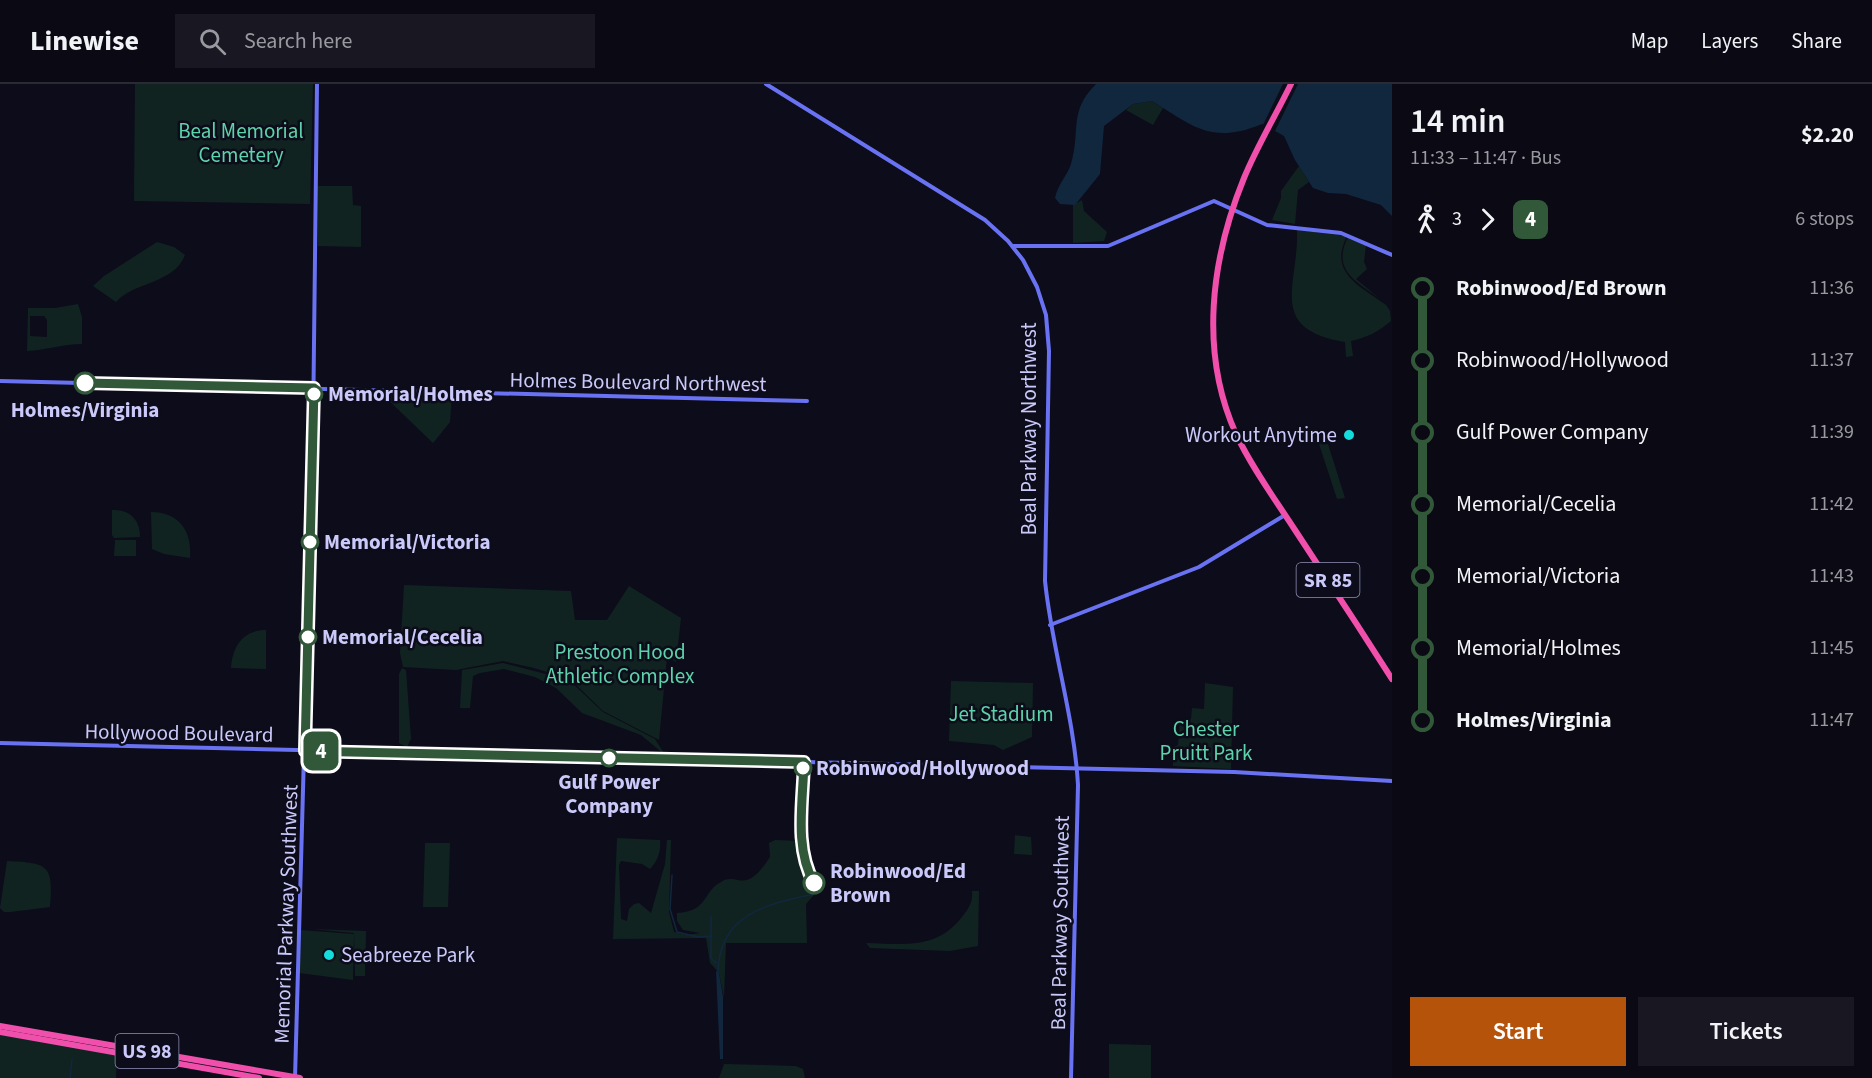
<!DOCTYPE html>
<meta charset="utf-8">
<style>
:root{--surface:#0a0914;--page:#181722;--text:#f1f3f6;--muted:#999aa0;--line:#2a2a34;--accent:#b45309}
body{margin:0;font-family:"Source Sans 3",sans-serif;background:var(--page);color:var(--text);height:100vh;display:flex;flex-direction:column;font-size:22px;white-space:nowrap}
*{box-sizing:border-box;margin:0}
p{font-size:20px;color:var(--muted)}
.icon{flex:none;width:33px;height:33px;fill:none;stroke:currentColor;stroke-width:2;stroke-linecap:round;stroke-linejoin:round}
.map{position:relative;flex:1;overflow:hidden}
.panel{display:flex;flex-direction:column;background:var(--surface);width:480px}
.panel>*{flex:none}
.badge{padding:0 12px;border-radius:9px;font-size:21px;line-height:39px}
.map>.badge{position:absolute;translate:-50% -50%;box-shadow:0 0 0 3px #fff}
.legs{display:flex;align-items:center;gap:9px;height:66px;padding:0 18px;font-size:20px}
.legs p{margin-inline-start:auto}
.summary{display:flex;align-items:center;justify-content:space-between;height:102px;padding:0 18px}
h1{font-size:33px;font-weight:600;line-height:45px}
.button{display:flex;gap:12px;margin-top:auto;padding:12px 18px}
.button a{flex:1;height:69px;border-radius:0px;background:var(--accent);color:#fff;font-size:24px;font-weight:600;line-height:69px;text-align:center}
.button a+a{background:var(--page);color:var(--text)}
ul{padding:0 18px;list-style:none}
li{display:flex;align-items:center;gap:21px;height:72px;font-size:22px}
li i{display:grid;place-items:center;width:9px;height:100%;margin:0 8px;background:currentColor}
li i::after{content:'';width:15px;height:15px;margin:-8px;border:4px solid;border-radius:50%;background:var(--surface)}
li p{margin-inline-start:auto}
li:first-child i{background:linear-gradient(#0000 50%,currentColor 0)}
li:last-child i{background:linear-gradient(currentColor 50%,#0000 0)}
header{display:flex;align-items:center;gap:36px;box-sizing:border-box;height:84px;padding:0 30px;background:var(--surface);border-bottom:2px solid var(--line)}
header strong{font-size:28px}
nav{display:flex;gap:33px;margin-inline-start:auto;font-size:21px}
.search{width:420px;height:54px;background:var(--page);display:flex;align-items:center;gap:15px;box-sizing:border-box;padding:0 21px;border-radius:0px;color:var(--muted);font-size:22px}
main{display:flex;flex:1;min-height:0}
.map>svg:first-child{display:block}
</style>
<header>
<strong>Linewise</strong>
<div class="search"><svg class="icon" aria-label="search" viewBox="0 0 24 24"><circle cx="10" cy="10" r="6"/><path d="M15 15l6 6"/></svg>Search here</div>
<nav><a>Map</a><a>Layers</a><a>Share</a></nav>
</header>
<main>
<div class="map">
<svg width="1392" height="994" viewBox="0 0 1392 994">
<rect width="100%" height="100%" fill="#0d0c1a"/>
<g fill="#102321" fill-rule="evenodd">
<polygon points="135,0 313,0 310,120 134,117"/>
<polygon points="1152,17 1163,24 1153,41 1126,26 1133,20"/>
<polygon points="1299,82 1309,98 1298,106 1295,140 1272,136 1281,114 1281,107"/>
<polygon points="318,102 352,102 353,121 361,122 361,163 318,162"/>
<polygon points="1082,116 1084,127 1107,148 1104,157 1073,159 1073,121"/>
<path d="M1297,146L1347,152C1328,189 1360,202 1386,221L1390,227L1391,237C1378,248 1368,253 1351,257L1353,272L1346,273L1345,258C1266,245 1299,201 1297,146Z"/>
<path d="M1348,153L1366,161L1364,178L1367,185L1356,195L1380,215C1357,197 1331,187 1348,153Z"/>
<path d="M157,158L174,163L185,171C174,200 133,198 116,218L93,202L104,192Z"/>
<path d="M78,220L82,233V260C62,260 47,266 27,267L28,224H55ZM30,232H44L47,236V253L30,252Z"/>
<polygon points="380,308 407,309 407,313 441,313 444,310 452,310 450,338 433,359"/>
<polygon points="1319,360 1328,360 1345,414 1337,415"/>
<path d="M112,426C130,425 140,436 140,453L114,454L112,451Z"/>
<path d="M151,428C179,428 192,447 190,474L164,470L152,465Z"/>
<polygon points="115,456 136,456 136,472 114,472"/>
<polygon points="404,501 571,507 575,536 607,536 629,502 681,534 676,578 667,573 659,656 603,627 570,595 534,584 503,577 456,586 403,583 400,569"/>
<path d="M266,546V585L231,584C232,563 243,546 266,546Z"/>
<polygon points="503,579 569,596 603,628 655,655 665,671 641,651 582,629 556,604 535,593 504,585 480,589 473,592 470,624 460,624 462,586"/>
<polygon points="402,584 406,586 411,655 407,663 399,659 399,590"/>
<polygon points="951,597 1033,599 1032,653 1003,666 994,661 949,657"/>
<polygon points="1205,599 1233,603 1231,685 1173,682 1173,663 1178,661 1180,636 1191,635 1192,624 1204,625"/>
<polygon points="1015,751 1031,753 1032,771 1014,770"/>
<path d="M617,754L660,756C661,767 658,777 650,785L642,780L621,777L619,781L621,835L627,837L629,825L634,820L639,819L651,829L665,780L667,756H671L669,828L674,848L687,851L700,849L683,846L677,837V829C709,827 702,808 721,798C727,794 732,795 738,796C753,800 763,783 770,773L769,759L775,756L799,757L803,788L813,804L814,811L806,820L807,859H726L724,914L719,889L710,879L706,854L613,855Z"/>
<polygon points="425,759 450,759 448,823 423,823"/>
<path d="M7,777C49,779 53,781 50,823L10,828H4L0,824Z"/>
<path d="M972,807H979L978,862L950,867L870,864L866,859C904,860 936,866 962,833C969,824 973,818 972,807Z"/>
<polygon points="311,845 366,847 365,892 355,892 354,849"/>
<polygon points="300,846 354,850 353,896 299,889"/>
<polygon points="0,948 117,969 116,994 0,994"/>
<polygon points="1109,960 1151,961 1151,994 1109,994"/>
<polygon points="724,980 796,982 803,985 805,994 719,994"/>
</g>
<g fill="#11273e">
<path d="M1096,0H1392V132L1381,121L1346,110L1328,109L1313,104L1295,76L1284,52L1262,40C1211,61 1193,42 1152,17L1133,20L1104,42L1100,90L1075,121L1060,120L1055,114C1058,100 1067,92 1071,80C1081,46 1068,28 1096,0Z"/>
<polygon points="716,887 719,889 723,913 723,975 720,975"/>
</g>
<polygon fill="#0d0c1a" points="1283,0 1298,0 1274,49 1262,43"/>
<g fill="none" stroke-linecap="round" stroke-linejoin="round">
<g stroke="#11273e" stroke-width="1.5">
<polyline points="672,791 670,825 677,848 698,853 712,852"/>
<polyline points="711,832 711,874 716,879"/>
<path d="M718,890C718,830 767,820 814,810"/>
<polyline points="70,994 72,975"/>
</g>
<g stroke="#6972f2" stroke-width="4">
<path d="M766,0L985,136L1008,157L1023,176L1037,203L1046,231L1049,267L1045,497C1052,566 1074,631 1078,701L1071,994"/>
<polyline points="1013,162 1108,162 1214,117 1267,141 1341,149 1392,171"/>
<polyline points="0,297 807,317"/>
<polyline points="1050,541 1199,483 1285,431"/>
<polyline points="0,659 1234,688 1392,697"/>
<polyline points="295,994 313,346 317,0"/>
</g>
<g stroke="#f04fab" stroke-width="6">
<path d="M1291,0C1276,31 1257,62 1244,94C1211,175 1199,268 1236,350C1252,384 1275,415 1295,446C1328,496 1360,545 1392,595"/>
<polyline points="0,942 300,994"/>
<polyline points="0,948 259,994"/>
</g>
</g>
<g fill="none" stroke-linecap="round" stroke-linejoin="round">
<defs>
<path id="line-1" d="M85,299L314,304L305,667L804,678C803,718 794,764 814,799"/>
</defs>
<use href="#line-1" stroke="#fff" stroke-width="14"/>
<use href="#line-1" stroke="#32583a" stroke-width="9"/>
</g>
<g fill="#fff" stroke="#32583a" stroke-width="3">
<circle cx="85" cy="299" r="10"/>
<circle cx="314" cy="310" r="8"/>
<circle cx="310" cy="458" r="8"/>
<circle cx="308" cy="553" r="8"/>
<circle cx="609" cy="674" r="8"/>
<circle cx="803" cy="684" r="8"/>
<circle cx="814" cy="799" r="10"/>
</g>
<g fill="#13dcdd" stroke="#0d0c1a" stroke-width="2">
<circle cx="1349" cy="351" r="6"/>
<circle cx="329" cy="871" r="6"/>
</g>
<g text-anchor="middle" stroke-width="5" stroke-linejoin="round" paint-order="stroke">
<g fill="#0d0c1a" stroke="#9190b7" stroke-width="1.5">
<rect x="1296.5" y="479" width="63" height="34" rx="4.5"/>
<rect x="115.5" y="950" width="63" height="34" rx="4.5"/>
</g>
<g font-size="20" font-weight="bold" fill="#cac9fa">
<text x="1328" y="503">SR 85</text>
<text x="147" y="974">US 98</text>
</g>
<g font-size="21" fill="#5dd3aa" stroke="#0d0c1a">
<text x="241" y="54">Beal Memorial<tspan x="241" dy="24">Cemetery</tspan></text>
<text x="620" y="575">Prestoon Hood<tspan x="620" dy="24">Athletic Complex</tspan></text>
<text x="1001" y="637">Jet Stadium</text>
<text x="1206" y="652">Chester<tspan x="1206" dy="24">Pruitt Park</tspan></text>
</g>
<g font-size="21" fill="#cac9fa" stroke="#0d0c1a">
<text transform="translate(638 298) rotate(1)" y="7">Holmes Boulevard Northwest</text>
<text transform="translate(1029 345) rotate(-90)" y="7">Beal Parkway Northwest</text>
<text transform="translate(179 649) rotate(1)" y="7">Hollywood Boulevard</text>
<text transform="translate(286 830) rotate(-88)" y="7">Memorial Parkway Southwest</text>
<text transform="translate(1060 839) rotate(-89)" y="7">Beal Parkway Southwest</text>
</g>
<g font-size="21" font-weight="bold" fill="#cac9fa" stroke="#0d0c1a" text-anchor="start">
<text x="328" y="317">Memorial/Holmes</text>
<text x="85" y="333" text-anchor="middle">Holmes/Virginia</text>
<text x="324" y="465">Memorial/Victoria</text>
<text x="322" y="560">Memorial/Cecelia</text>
<text x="816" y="691">Robinwood/Hollywood</text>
<text x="609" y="705" text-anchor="middle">Gulf Power<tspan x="609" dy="24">Company</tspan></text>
<text x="830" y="794">Robinwood/Ed<tspan x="830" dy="24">Brown</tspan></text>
</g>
<g font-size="21" fill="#cac9fa" stroke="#0d0c1a" text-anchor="end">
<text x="1337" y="358">Workout Anytime</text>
<text x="341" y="878" text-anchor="start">Seabreeze Park</text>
</g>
</g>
</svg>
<b class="badge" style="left:321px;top:667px;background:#32583a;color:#fff">4</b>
</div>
<section class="panel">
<div class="summary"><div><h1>14 min</h1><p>11:33 – 11:47 · Bus</p></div><b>$2.20</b></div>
<div class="legs"><svg class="icon" aria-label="walk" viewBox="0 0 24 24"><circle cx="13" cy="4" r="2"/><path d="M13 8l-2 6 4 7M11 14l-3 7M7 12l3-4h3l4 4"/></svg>3<svg class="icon" aria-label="forward" viewBox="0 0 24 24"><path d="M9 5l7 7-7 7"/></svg><b class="badge" style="background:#32583a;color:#fff">4</b><p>6 stops</p></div>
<ul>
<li><i style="color:#32583a"></i><b>Robinwood/Ed Brown</b><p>11:36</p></li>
<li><i style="color:#32583a"></i><span>Robinwood/Hollywood</span><p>11:37</p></li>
<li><i style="color:#32583a"></i><span>Gulf Power Company</span><p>11:39</p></li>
<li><i style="color:#32583a"></i><span>Memorial/Cecelia</span><p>11:42</p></li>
<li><i style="color:#32583a"></i><span>Memorial/Victoria</span><p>11:43</p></li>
<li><i style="color:#32583a"></i><span>Memorial/Holmes</span><p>11:45</p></li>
<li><i style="color:#32583a"></i><b>Holmes/Virginia</b><p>11:47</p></li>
</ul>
<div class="button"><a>Start</a><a>Tickets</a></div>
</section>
</main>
